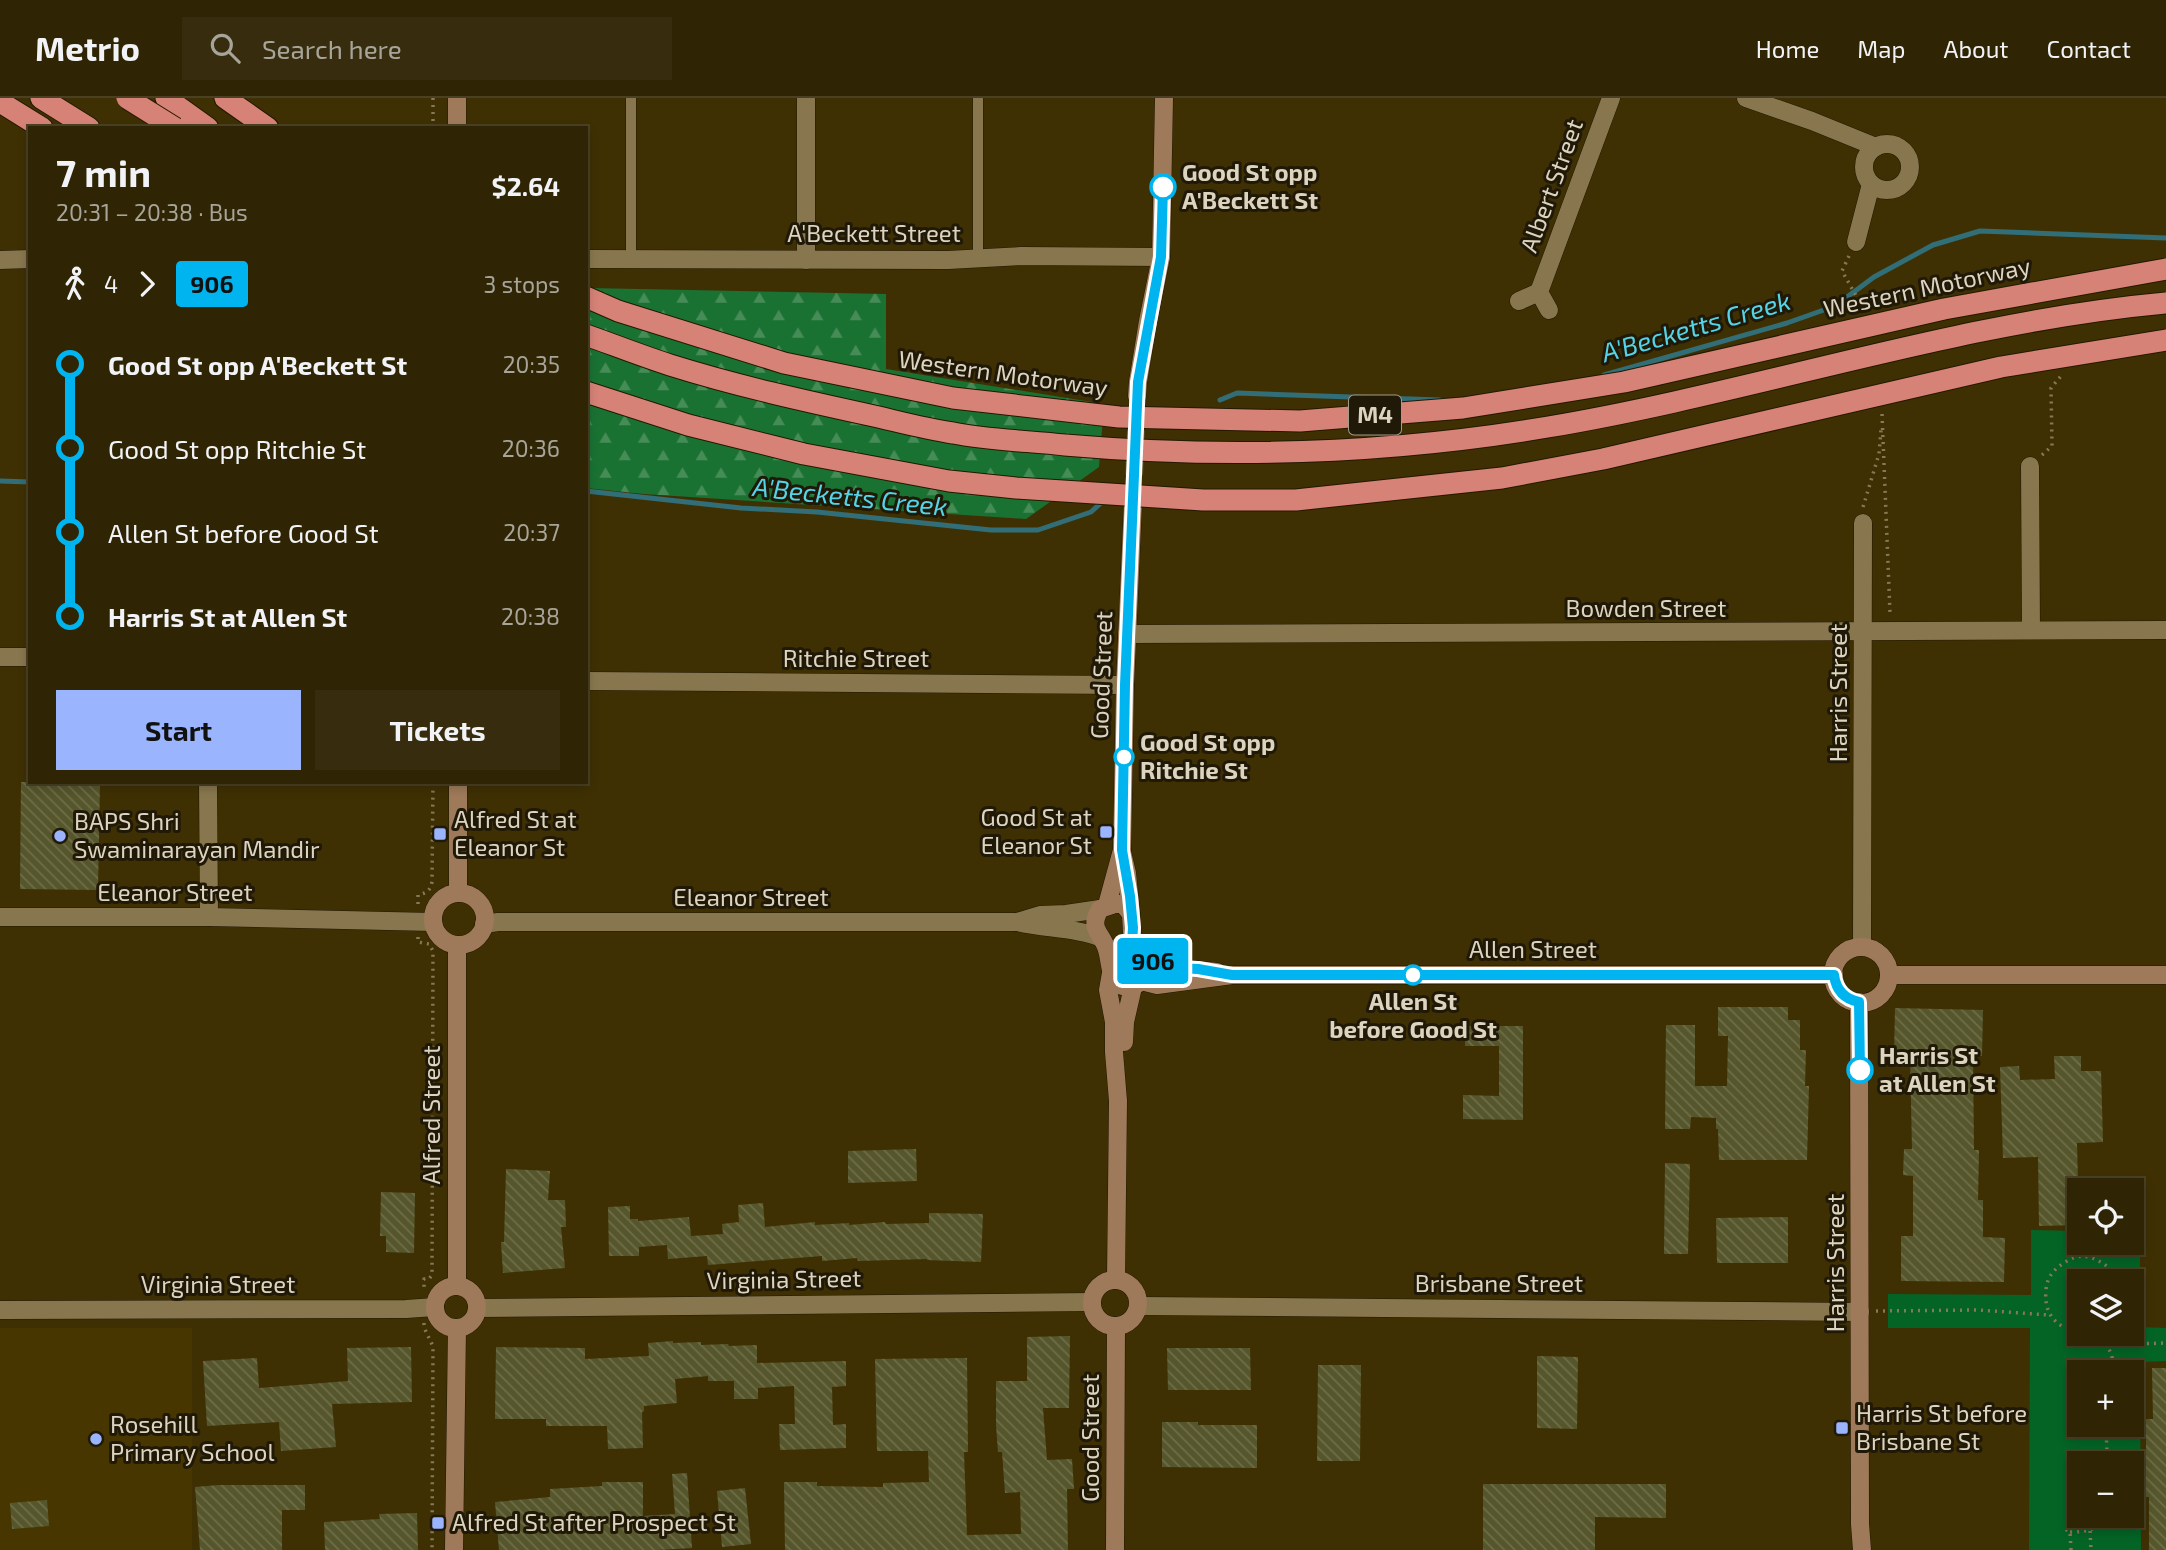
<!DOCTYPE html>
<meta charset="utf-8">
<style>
:root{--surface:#2f2403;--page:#372c0d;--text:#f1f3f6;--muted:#a7a49a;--line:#4a4125;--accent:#9ab5fd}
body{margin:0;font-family:"Exo 2",sans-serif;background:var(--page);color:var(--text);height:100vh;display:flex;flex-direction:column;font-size:26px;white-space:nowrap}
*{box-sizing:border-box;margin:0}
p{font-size:23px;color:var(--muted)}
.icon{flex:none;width:38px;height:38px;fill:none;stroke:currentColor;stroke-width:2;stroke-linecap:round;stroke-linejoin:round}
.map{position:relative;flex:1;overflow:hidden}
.side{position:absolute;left:28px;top:28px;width:560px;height:658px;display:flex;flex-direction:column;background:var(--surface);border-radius:0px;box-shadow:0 4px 10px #0003,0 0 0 2px var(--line)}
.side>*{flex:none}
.badge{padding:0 14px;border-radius:5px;font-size:24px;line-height:46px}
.buttons{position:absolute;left:2067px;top:1080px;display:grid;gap:14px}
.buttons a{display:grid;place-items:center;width:77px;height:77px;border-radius:0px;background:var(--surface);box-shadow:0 4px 10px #0003,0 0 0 2px var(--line);font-size:35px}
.map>.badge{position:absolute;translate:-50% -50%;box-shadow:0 0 0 4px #fff}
.legs{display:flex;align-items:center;gap:10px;height:77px;padding:0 28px;font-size:23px}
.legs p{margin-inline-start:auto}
.overview{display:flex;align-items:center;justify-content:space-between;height:119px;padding:0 28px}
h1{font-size:38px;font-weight:700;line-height:52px}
.cta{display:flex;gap:14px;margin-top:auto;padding:14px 28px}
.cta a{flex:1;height:80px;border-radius:0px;background:var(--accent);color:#111;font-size:28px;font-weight:700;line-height:80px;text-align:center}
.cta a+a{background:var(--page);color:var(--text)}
ul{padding:0 28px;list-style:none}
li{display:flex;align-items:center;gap:24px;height:84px;font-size:26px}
li i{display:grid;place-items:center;width:10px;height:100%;margin:0 9px;background:currentColor}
li i::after{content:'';width:18px;height:18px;margin:-9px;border:5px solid;border-radius:50%;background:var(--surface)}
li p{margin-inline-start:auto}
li:first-child i{background:linear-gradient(#0000 50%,currentColor 0)}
li:last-child i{background:linear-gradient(currentColor 50%,#0000 0)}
header{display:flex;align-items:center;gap:42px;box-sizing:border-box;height:98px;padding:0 35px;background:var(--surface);border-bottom:2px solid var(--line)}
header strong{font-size:33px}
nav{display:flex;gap:38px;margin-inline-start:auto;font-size:24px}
.search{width:490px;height:63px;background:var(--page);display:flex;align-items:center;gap:18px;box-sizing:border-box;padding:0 24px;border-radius:0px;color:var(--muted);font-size:26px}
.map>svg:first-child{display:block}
</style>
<header>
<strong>Metrio</strong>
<div class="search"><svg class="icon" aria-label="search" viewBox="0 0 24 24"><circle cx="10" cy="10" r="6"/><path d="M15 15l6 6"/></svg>Search here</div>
<nav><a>Home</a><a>Map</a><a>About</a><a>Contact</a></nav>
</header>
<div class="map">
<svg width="2166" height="1452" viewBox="0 0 2166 1452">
<defs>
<pattern id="forest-firs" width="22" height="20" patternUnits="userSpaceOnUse" patternTransform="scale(1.75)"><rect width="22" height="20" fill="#1a7232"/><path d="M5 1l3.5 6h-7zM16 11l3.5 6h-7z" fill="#468c57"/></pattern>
<pattern id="building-back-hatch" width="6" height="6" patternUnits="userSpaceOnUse" patternTransform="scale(1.75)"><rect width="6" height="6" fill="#56562c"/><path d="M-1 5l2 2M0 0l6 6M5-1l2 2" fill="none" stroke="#6e6d49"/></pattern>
</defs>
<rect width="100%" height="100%" fill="#3f3004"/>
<rect fill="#483600" x="0" y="1230" width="192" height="222"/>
<polygon fill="url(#forest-firs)" points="586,190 886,196 886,271 1104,306 1099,369 1026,421 644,396 586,390"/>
<path fill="#046426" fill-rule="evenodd" d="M2031,1132L2079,1133V1144H2132V1133H2140V1229L2166,1230V1263L2140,1264L2141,1452H2029L2030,1230H1888V1196L2031,1197ZM2079,1183H2132V1236H2079ZM2079,1274H2132V1326H2079ZM2079,1365H2132V1418H2079Z"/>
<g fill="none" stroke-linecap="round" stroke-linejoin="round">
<g stroke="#316e77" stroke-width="5">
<polyline points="1604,277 1787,225 1835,208 1874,179 1933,147 1980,133 2166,140"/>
<polyline points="1220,302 1237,295 1440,302"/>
<polyline points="0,383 30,384"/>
<polyline points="586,393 741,410 817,414 991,432 1038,432 1091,414 1103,403"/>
</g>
</g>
<g fill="url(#building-back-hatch)">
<polygon points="21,684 100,684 98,792 20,791"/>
<polygon points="1718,909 1788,909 1788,922 1800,922 1800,952 1806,952 1805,988 1809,988 1807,1062 1719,1062 1718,1031 1716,1031 1716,1020 1691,1019 1690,1031 1665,1031 1666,927 1695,927 1695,988 1727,988 1728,938 1718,938"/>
<polygon points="1895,910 1983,912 1982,958 1973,958 1974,1052 1979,1052 1978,1102 1983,1102 1983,1139 2005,1140 2004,1184 1901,1183 1901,1138 1913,1138 1913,1078 1903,1077 1904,1051 1912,1051 1910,957 1894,957"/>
<polygon points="1465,928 1523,928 1523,1022 1463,1021 1463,997 1499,998 1499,948 1465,948"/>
<polygon points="2054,958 2081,958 2081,973 2101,973 2103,1044 2077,1045 2079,1127 2039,1128 2038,1059 2003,1060 2000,969 2019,968 2020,982 2055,981"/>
<polygon points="916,1051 917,1083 848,1085 848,1053"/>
<polygon points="1665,1065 1690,1066 1688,1156 1664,1156"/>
<polygon points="506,1071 550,1073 548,1102 565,1102 566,1129 561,1129 565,1170 503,1175 501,1144 504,1144"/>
<polygon points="381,1094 415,1095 414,1155 386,1154 386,1138 380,1138"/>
<polygon points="763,1105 765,1129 815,1124 815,1127 849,1125 849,1127 885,1124 886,1126 929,1125 929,1115 983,1116 981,1164 927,1162 927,1161 858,1163 857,1160 822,1163 822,1158 708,1167 707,1158 668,1161 667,1147 639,1149 639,1158 609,1158 608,1109 630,1108 630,1121 638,1121 638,1123 689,1119 691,1138 723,1136 722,1126 739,1124 738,1107"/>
<polygon points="1788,1119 1788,1165 1717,1165 1716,1120"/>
<polygon points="1070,1238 1069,1310 1043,1310 1047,1362 1072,1361 1074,1391 1067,1391 1068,1452 785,1452 784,1384 817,1384 817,1388 883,1389 883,1385 929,1384 928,1353 877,1353 875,1261 967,1260 968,1354 964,1354 967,1437 1021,1436 1020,1394 1005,1395 1002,1354 998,1354 996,1327 996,1283 1027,1283 1027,1239"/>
<polygon points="673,1243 673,1245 701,1244 701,1247 728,1246 729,1248 757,1247 757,1265 846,1263 846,1288 832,1289 833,1327 846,1326 846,1350 780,1352 779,1326 795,1326 794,1288 758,1290 758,1301 734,1301 734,1283 708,1283 708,1278 675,1281 677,1305 644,1308 644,1313 642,1314 643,1350 608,1351 607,1328 546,1328 546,1321 495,1321 496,1249 585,1250 585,1261 649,1258 648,1245"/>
<polygon points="411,1249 412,1304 332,1306 336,1349 281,1353 279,1324 207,1328 203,1263 257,1260 259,1290 348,1283 347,1250"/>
<polygon points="1167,1250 1250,1250 1251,1292 1168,1292"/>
<polygon points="1537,1258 1578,1259 1577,1331 1537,1330"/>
<polygon points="1318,1267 1361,1267 1360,1363 1317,1363"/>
<polygon points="2152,1270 2166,1270 2166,1452 2149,1452 2149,1399 2146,1399 2146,1321 2153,1321"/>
<polygon points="1162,1324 1198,1324 1198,1327 1257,1327 1257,1370 1162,1369"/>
<polygon points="687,1375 692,1450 658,1452 499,1452 495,1404 550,1399 550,1391 602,1388 602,1384 643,1384 643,1418 675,1416 672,1376"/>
<polygon points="1483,1386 1666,1386 1666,1420 1595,1419 1595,1452 1483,1452"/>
<polygon points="219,1387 305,1387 305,1412 282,1412 282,1452 200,1452 195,1389"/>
<polygon points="745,1390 751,1446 722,1449 717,1393"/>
<polygon points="47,1402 49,1428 12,1431 10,1405"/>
<polygon points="417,1415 418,1452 325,1452 324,1424 380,1421 379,1416"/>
</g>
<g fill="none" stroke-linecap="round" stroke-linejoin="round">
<polyline stroke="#574920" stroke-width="18" stroke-dasharray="18 9" stroke-linecap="butt" points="1133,404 1137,309"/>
<defs>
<g id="lane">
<polyline points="978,159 978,0"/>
<polyline points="631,161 631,0"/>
</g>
<g id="street">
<polyline points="1746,0 1812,23 1876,49"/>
<circle cx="1887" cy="69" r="23"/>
<polyline points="1856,144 1871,86"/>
<polyline points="586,161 948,162 1021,158 1161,159"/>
<polyline points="0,162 30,161"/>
<polyline points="806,162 806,0"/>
<polyline points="1539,194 1549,212"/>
<polyline points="1519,203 1539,194 1611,0"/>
<polyline points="2030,368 2031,532"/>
<polyline points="1127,536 2166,532"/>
<polyline points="0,559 30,559"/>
<polyline points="586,583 1125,587"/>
<polyline points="208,684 209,819"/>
<polyline points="0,819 209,819 433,824"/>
<polyline points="1017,824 1040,817 1066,816 1100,811"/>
<path d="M484,826L498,824H1017C1045,831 1072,829 1099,839"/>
<polyline points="1862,849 1863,425"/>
<polyline points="1138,1208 1860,1214"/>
<polyline points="477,1210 1092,1204"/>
<polyline points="0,1212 406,1211 435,1209"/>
</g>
<g id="secondary">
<polyline points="457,30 457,0"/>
<polyline points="1137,298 1138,284 1148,223 1161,159 1164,0"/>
<polyline points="1122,754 1127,775 1131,816"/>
<polyline points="458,795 458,684"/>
<circle cx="459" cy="821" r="26"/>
<path d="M1115,806H1123L1131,816L1133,853L1144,872L1141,883C1137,887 1133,890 1126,889C1109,887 1111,865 1107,852C1102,834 1088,832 1100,811Z"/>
<polyline points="1107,807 1122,752 1125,587 1133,404"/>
<circle cx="1861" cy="877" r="28"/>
<polyline points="1138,860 1176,870 1217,874"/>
<polyline points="1111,875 1108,892 1114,924 1114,954 1118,1003 1116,1182"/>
<polyline points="1889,877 2166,877"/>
<polyline points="1141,883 1157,887 1232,877 1834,877"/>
<polyline points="1859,904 1860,1426 1862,1452"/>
<polyline points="1124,944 1125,924 1133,889"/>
<circle cx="1115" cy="1205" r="23"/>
<polyline points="457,1188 457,847"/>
<circle cx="456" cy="1209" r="21"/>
<polyline points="454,1452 457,1230"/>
<polyline points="1115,1452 1116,1228"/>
</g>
<g id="highway">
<polyline points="41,0 89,30"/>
<polyline points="166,0 208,30"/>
<polyline points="225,0 268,30"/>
<polyline points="0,4 42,30"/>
</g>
</defs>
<use href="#lane" stroke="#231800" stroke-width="11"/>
<use href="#street" stroke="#231800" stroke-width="19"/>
<use href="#secondary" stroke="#231800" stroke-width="19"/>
<use href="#highway" stroke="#231800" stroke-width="23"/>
<g stroke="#857957" stroke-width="3.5" stroke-dasharray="2 5" stroke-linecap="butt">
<polyline points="433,30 433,0"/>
<polyline points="1849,158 1842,173 1863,210"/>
<polyline points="1882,316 1890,515"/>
<polyline points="2042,357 2052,348 2051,290 2061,278"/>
<polyline points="1863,409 1879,356 1881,332"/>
<path d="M418,806V797C427,795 431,792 432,783L433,684"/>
<polyline points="418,839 418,844 429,846 433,853 432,1177 429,1181 424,1181 424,1192"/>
<polyline points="1876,1213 1979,1212 2049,1217"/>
<path d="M424,1225C424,1234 431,1241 433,1250L432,1452"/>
<polyline points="2094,1242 2104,1236"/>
<polyline points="2105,1247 2166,1245"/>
<path d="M2110,1274C2127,1224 2040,1253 2046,1192C2047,1178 2055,1170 2067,1163C2087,1150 2109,1167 2122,1183"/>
<polyline points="2104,1365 2107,1356 2106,1326"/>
<polyline points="2090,1433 2091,1452"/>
<path d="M2070,1434C2087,1434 2100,1431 2111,1418"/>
<polyline points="2071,1452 2070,1434 2065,1431 2079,1409"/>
</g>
<use href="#lane" stroke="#88774e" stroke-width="10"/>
<use href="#street" stroke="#88774e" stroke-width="18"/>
<use href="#secondary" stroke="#9f7a5a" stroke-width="18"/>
<use href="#highway" stroke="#d68277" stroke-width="21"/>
<defs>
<g id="highway-bridge">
<polyline points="127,0 175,30"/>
<polyline points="586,199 618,213 784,265 953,300 1119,319 1300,323 1463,310 1624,284 1944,211 2166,171"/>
<path d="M586,237C614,247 642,258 670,267C737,288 805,303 874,318C900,324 926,331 953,335C989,342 1028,343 1065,347C1227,361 1388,356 1548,329C1756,294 1956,224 2166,205"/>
<polyline points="586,294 688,327 804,356 949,383 1016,390 1203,402 1296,402 1502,380 1603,361 2001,269 2166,242"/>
</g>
</defs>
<use href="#highway-bridge" stroke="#231800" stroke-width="23" stroke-linecap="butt"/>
<use href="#highway-bridge" stroke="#d68277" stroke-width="21"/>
</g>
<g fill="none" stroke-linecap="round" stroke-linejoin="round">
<defs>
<path id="line-1" d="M1163,89L1161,159L1138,284L1125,587L1122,752L1130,798L1133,830L1132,844L1133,853L1138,860L1176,870L1198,871L1232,877H1834C1836,892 1844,901 1859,904L1860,972"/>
</defs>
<use href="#line-1" stroke="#fff" stroke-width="16"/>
<use href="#line-1" stroke="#00b5ef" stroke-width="10"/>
</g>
<g fill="#fff" stroke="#00b5ef" stroke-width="3.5">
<circle cx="1163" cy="89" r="12"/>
<circle cx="1124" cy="659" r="9"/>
<circle cx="1413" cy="877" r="9"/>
<circle cx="1860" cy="972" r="12"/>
</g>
<g fill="#9ab5fd" stroke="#201908" stroke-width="2.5">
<rect x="1099" y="727" width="14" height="14" rx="3.5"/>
<rect x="433" y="729" width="14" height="14" rx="3.5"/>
<circle cx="60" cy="738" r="7"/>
<rect x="1835" y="1323" width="14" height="14" rx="3.5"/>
<circle cx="96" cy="1341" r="7"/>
<rect x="431" y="1418" width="14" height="14" rx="3.5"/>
</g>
<g text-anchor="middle" stroke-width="6" stroke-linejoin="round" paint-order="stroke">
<rect fill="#201908" stroke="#a49c88" stroke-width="2" x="1349" y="297.5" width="52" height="39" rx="5"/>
<g font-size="23" font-weight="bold" fill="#ddd4bf">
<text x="1375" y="325">M4</text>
</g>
<g font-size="24" font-weight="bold" fill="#ddd4bf" stroke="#201908" text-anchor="start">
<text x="1182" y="83">Good St opp<tspan x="1182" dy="28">A'Beckett St</tspan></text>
<text x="1140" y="653">Good St opp<tspan x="1140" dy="28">Ritchie St</tspan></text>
<text x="1413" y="912" text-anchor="middle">Allen St<tspan x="1413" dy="28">before Good St</tspan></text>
<text x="1879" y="966">Harris St<tspan x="1879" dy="28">at Allen St</tspan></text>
</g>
<g font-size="24" fill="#ddd4bf" stroke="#201908">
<text transform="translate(1552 88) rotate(-70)" y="8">Albert Street</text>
<text x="874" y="144">A'Beckett Street</text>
<text transform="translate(1927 190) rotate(-12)" y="8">Western Motorway</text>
<text transform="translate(1003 276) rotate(8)" y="8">Western Motorway</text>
<text x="1646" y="519">Bowden Street</text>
<text x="856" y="569">Ritchie Street</text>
<text transform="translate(1102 577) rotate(-88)" y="8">Good Street</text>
<text transform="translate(1839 595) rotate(-90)" y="8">Harris Street</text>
<text x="175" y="803">Eleanor Street</text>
<text x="751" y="808">Eleanor Street</text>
<text x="1533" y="860">Allen Street</text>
<text transform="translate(432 1017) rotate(-90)" y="8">Alfred Street</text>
<text transform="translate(1836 1165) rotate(-90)" y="8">Harris Street</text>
<text transform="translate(784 1182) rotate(-1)" y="8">Virginia Street</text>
<text x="1499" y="1194">Brisbane Street</text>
<text x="218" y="1195">Virginia Street</text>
<text transform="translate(1091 1340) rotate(-90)" y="8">Good Street</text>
</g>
<g font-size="24" fill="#ddd4bf" stroke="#201908" text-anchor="start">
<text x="1092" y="728" text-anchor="end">Good St at<tspan x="1092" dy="28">Eleanor St</tspan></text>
<text x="454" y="730">Alfred St at<tspan x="454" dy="28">Eleanor St</tspan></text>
<text x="74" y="732">BAPS Shri<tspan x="74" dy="28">Swaminarayan Mandir</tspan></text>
<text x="1856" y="1324">Harris St before<tspan x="1856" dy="28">Brisbane St</tspan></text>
<text x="110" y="1335">Rosehill<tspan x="110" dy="28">Primary School</tspan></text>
<text x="452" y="1433">Alfred St after Prospect St</text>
</g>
<g font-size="26" font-style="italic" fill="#54d4e6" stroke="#201908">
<text transform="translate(1696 229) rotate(-16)" y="9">A'Becketts Creek</text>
<text transform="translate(850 399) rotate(6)" y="9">A'Becketts Creek</text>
</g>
</g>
</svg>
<div class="buttons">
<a><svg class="icon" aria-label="locate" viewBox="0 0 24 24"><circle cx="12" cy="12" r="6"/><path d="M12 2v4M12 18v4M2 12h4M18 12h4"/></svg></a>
<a><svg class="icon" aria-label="layers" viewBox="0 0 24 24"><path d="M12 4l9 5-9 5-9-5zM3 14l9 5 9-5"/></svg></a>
<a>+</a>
<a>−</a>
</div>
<b class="badge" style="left:1153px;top:863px;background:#00b5ef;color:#111">906</b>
<section class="side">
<div class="overview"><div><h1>7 min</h1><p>20:31 – 20:38 · Bus</p></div><b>$2.64</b></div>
<div class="legs"><svg class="icon" aria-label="walk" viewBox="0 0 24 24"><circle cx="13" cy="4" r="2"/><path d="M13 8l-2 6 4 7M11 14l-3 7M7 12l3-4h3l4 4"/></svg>4<svg class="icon" aria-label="forward" viewBox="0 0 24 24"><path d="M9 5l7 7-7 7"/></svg><b class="badge" style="background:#00b5ef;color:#111">906</b><p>3 stops</p></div>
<ul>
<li><i style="color:#00b5ef"></i><b>Good St opp A'Beckett St</b><p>20:35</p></li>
<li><i style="color:#00b5ef"></i><span>Good St opp Ritchie St</span><p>20:36</p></li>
<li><i style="color:#00b5ef"></i><span>Allen St before Good St</span><p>20:37</p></li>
<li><i style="color:#00b5ef"></i><b>Harris St at Allen St</b><p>20:38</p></li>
</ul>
<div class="cta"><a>Start</a><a>Tickets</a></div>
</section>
</div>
